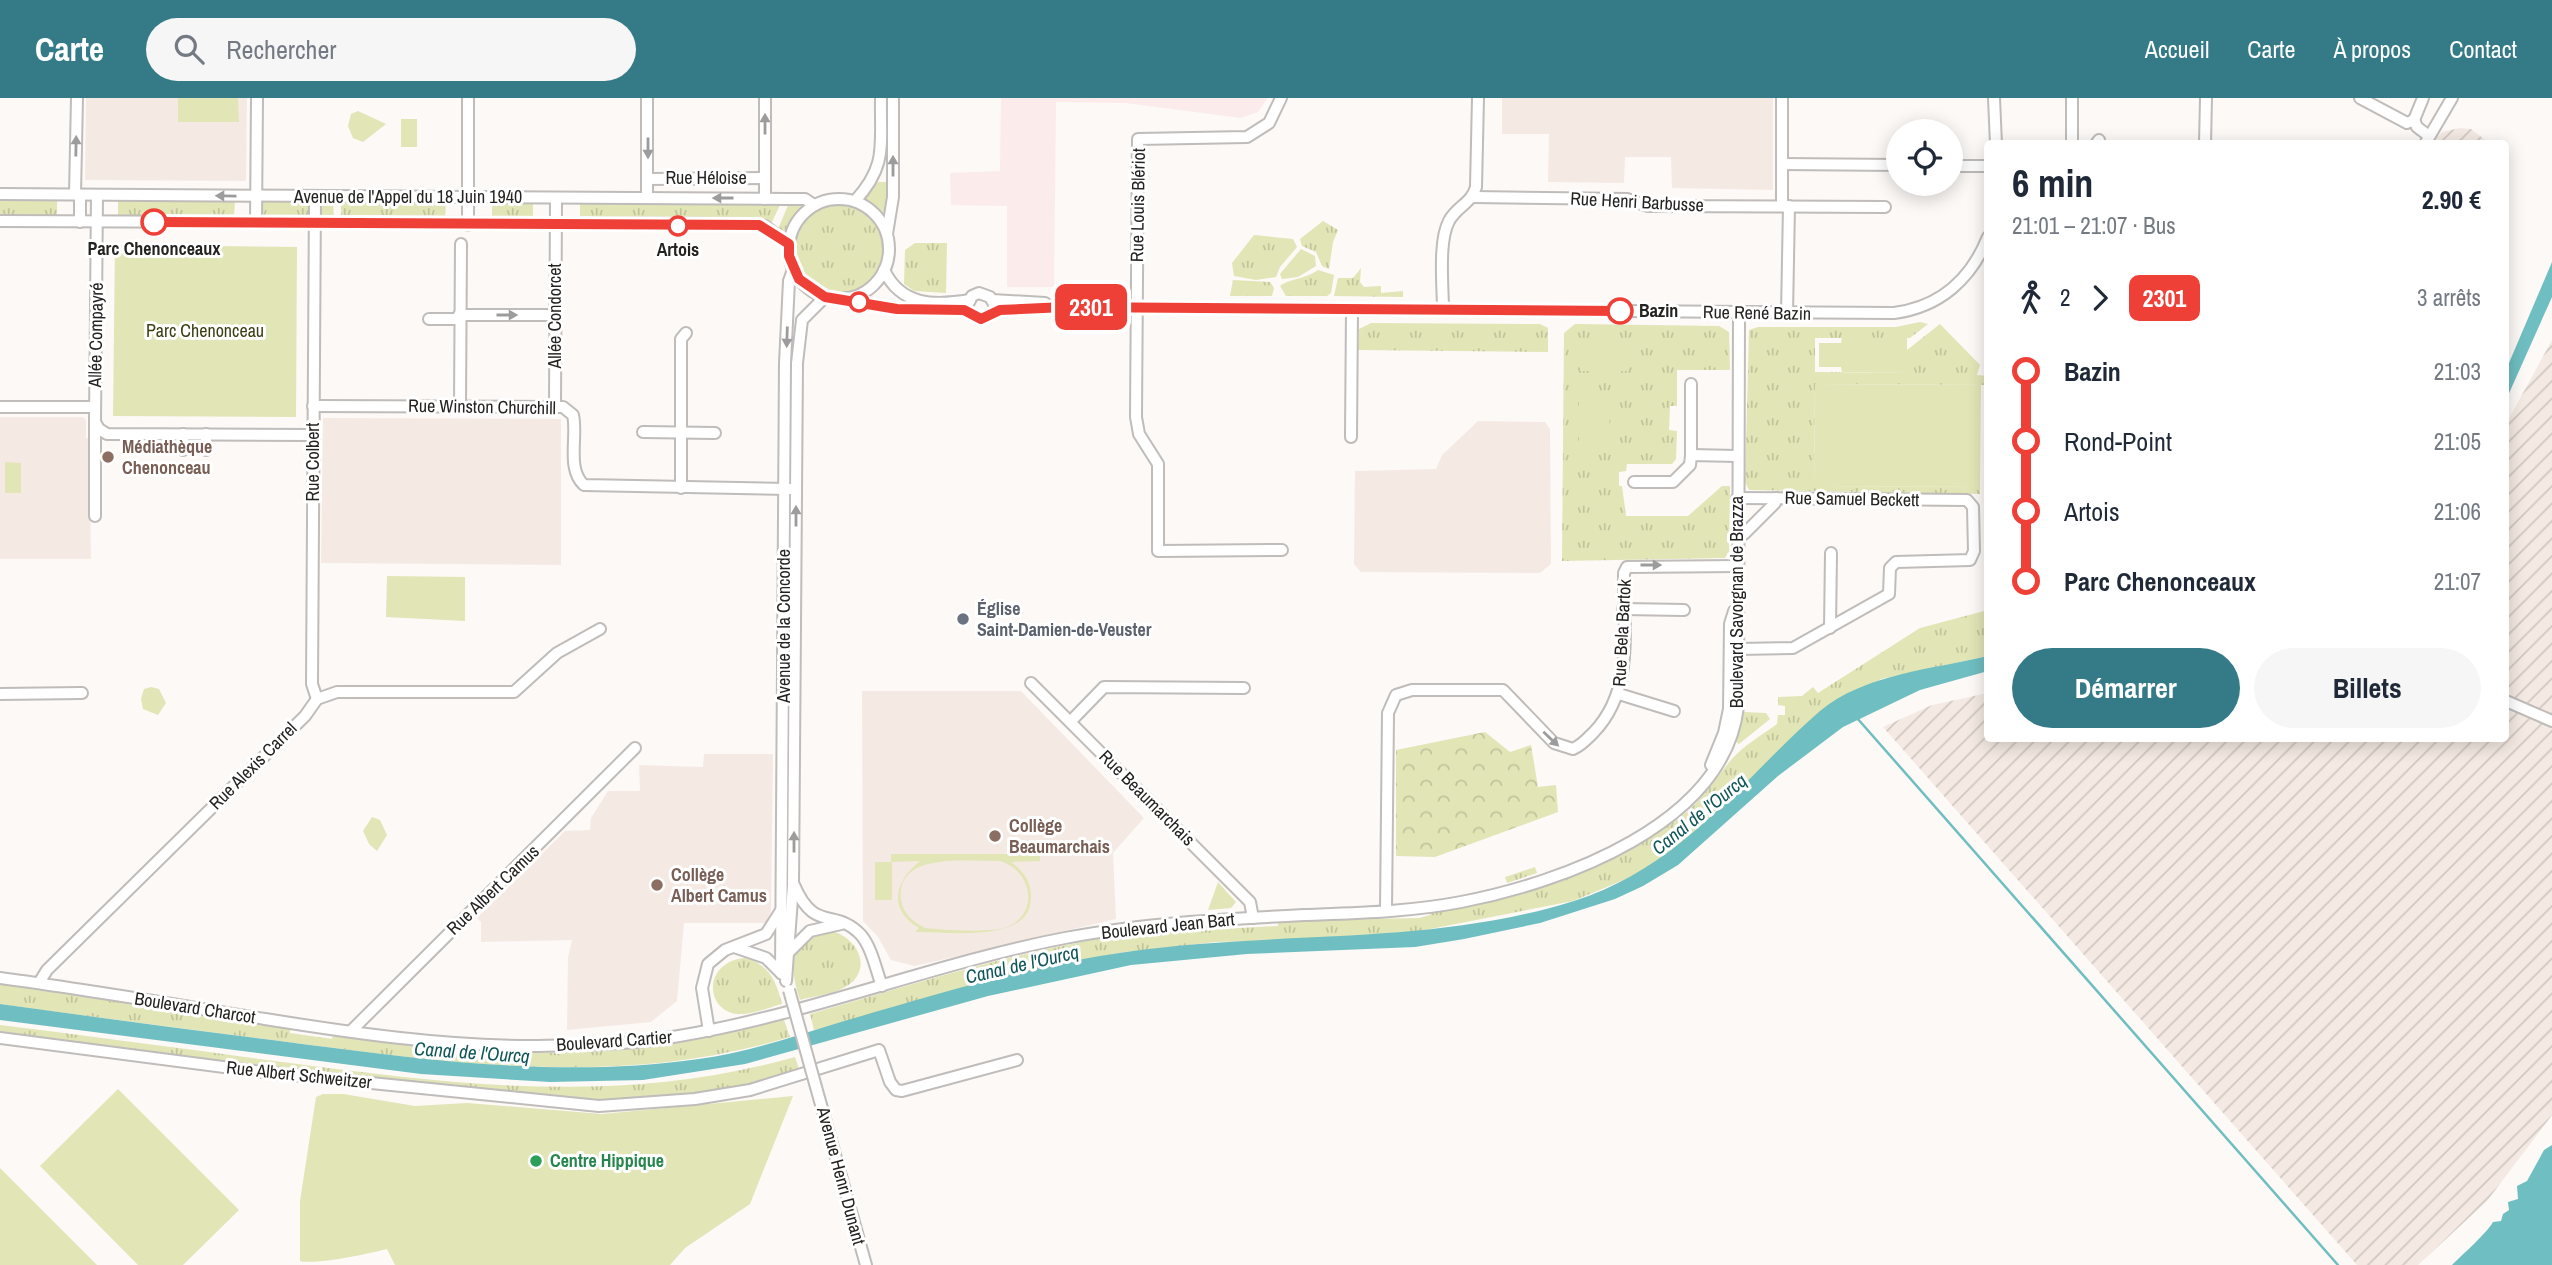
<!DOCTYPE html>
<html lang="fr">
<meta charset="utf-8">
<style>
:root{--surface:#fff;--page:#f6f6f7;--text:#1f2937;--muted:#747a83;--accent:#357b87}
body{margin:0;font-family:"Archivo Narrow",sans-serif;background:var(--page);color:var(--text);height:100vh;display:flex;flex-direction:column;font-size:26px;white-space:nowrap}
*{box-sizing:border-box;margin:0}
p{font-size:23px;color:var(--muted)}
.icon{flex:none;width:38px;height:38px;fill:none;stroke:currentColor;stroke-width:2;stroke-linecap:round;stroke-linejoin:round}
.map{position:relative;flex:1;overflow:hidden}
.panel{position:absolute;left:1984px;top:42px;width:525px;height:602px;display:flex;flex-direction:column;background:var(--surface);border-radius:7px;box-shadow:0 4px 18px #0003}
.panel>*{flex:none}
.badge{padding:0 14px;border-radius:10px;font-size:24px;line-height:46px}
.controls{position:absolute;left:1886px;top:21px;display:grid;gap:14px}
.controls a{display:grid;place-items:center;width:77px;height:77px;border-radius:50%;background:var(--surface);box-shadow:0 4px 18px #0003;font-size:35px}
.map>.badge{position:absolute;translate:-50% -50%;box-shadow:0 0 0 4px #fff}
.legs{display:flex;align-items:center;gap:10px;height:77px;padding:0 28px;font-size:23px}
.legs p{margin-inline-start:auto}
.head{display:flex;align-items:center;justify-content:space-between;height:119px;padding:0 28px}
h1{font-size:38px;font-weight:800;line-height:52px}
.primary-button{display:flex;gap:14px;margin-top:auto;padding:14px 28px}
.primary-button a{flex:1;height:80px;border-radius:42px;background:var(--accent);color:#fff;font-size:28px;font-weight:800;line-height:80px;text-align:center}
.primary-button a+a{background:var(--page);color:var(--text)}
ul{padding:0 28px;list-style:none}
li{display:flex;align-items:center;gap:24px;height:70px;font-size:26px}
li i{display:grid;place-items:center;width:10px;height:100%;margin:0 9px;background:currentColor}
li i::after{content:'';width:18px;height:18px;margin:-9px;border:5px solid;border-radius:50%;background:var(--surface)}
li p{margin-inline-start:auto}
li:first-child i{background:linear-gradient(#0000 50%,currentColor 0)}
li:last-child i{background:linear-gradient(currentColor 50%,#0000 0)}
header{display:flex;align-items:center;gap:42px;box-sizing:border-box;height:98px;padding:0 35px;background:var(--accent);color:#fff}
header strong{font-size:33px}
nav{display:flex;gap:38px;margin-inline-start:auto;font-size:24px}
.search{width:490px;height:63px;background:var(--page);display:flex;align-items:center;gap:18px;box-sizing:border-box;padding:0 24px;border-radius:38px;color:var(--muted);font-size:26px}
.map>svg:first-child{display:block}
</style>
<header>
<strong>Carte</strong>
<div class="search"><svg class="icon" aria-label="search" viewBox="0 0 24 24"><circle cx="10" cy="10" r="6"/><path d="M15 15l6 6"/></svg>Rechercher</div>
<nav><a>Accueil</a><a>Carte</a><a>À propos</a><a>Contact</a></nav>
</header>
<div class="map">
<svg width="2552" height="1167" viewBox="0 0 2552 1167">
<defs>
<pattern id="industrial-furrows" width="10" height="10" patternUnits="userSpaceOnUse" patternTransform="scale(1.75)"><rect width="10" height="10" fill="#f4eae3"/><path d="M-1 1l2-2M0 10L10 0M9 11l2-2" fill="none" stroke="#d1c8c2"/></pattern>
<pattern id="grass-tufts" width="24" height="20" patternUnits="userSpaceOnUse" patternTransform="scale(1.75)"><rect width="24" height="20" fill="#e2e5b6"/><path d="M3 7l-1-3M5 7V3M7 7l1-3M15 17l-1-3M17 17v-4M19 17l1-3" fill="none" stroke="#c2c49c"/></pattern>
<pattern id="forest-crowns" width="20" height="18" patternUnits="userSpaceOnUse" patternTransform="scale(1.75)"><rect width="20" height="18" fill="#e2e5b6"/><path d="M2 6a3 3 0 1 1 6 0M12 15a3 3 0 1 1 6 0" fill="none" stroke="#c2c49c"/></pattern>
</defs>
<rect width="100%" height="100%" fill="#fcf9f7"/>
<polygon fill="#fcebeb" points="1001,0 1267,0 1267,1 1258,14 1241,20 1125,5 1056,4 1054,189 1007,189 1007,108 951,107 950,75 1000,73"/>
<g fill="url(#industrial-furrows)">
<polygon points="2460,30 2471,31 2489,45 2432,45 2442,34"/>
<polygon points="2552,242 2552,1017 2487,1103 2418,1167 2357,1167 1883,629 1932,607 1988,595 1988,640 2506,640 2506,326"/>
</g>
<g fill="#f4eae3">
<polygon points="86,0 247,0 246,83 85,82"/>
<polygon points="1502,0 1773,0 1773,92 1672,90 1671,59 1625,59 1624,85 1548,84 1549,36 1502,36"/>
<polygon points="0,319 83,319 86,322 86,340 89,340 91,461 0,461"/>
<polygon points="323,320 561,321 561,467 321,465"/>
<polygon points="1478,323 1545,324 1550,331 1551,466 1540,475 1361,474 1354,466 1355,373 1436,371 1442,357"/>
<polygon points="862,593 1021,593 1144,720 1113,755 1116,821 915,868 891,862 878,839 863,823"/>
<polygon points="704,656 773,656 771,813 766,825 684,825 677,903 651,924 567,932 568,859 572,842 481,844 481,824 477,820 565,733 590,732 591,720 608,693 640,693 639,667 703,669"/>
</g>
<g fill="url(#grass-tufts)">
<rect x="0" y="101" width="57" height="17"/>
<polygon points="118,101 235,102 234,120 118,119"/>
<polygon points="306,102 310,107 310,117 306,120 266,120 261,116 261,105 265,103"/>
<polygon points="341,102 446,104 445,121 341,120"/>
<polygon points="322,103 333,103 334,121 319,117"/>
<rect x="492" y="105" width="41" height="17"/>
<polygon points="580,105 781,105 771,126 580,122"/>
<polygon points="789,105 800,105 802,109 788,131 782,134 778,131"/>
<circle cx="839" cy="151" r="44"/>
<polygon points="1323,123 1338,132 1333,144 1329,171 1322,168 1316,154 1302,148 1300,141"/>
<polygon points="1254,137 1293,141 1297,149 1280,169 1276,179 1256,182 1234,178 1232,165"/>
<polygon points="915,145 947,145 946,195 914,193 904,186 905,152"/>
<polygon points="1361,170 1360,184 1364,189 1381,188 1381,195 1403,193 1403,199 1334,198 1338,180 1353,180"/>
<path d="M1318,172L1334,177L1331,195L1327,198H1286L1280,188C1288,181 1306,181 1318,172Z"/>
<polygon points="1233,182 1270,184 1274,190 1272,198 1230,198"/>
<polygon points="1920,224 1928,226 1910,240 1815,240 1815,274 1906,275 1907,252 1940,226 1980,267 1977,277 1988,278 1988,287 1815,286 1814,388 1980,389 1980,396 1749,392 1745,384 1749,232 1758,229 1896,229"/>
<polygon points="1371,225 1540,226 1548,230 1548,254 1358,252 1359,231"/>
<polygon points="1575,226 1719,228 1729,234 1730,272 1677,272 1677,308 1670,308 1669,332 1677,333 1676,361 1672,366 1627,366 1626,373 1619,374 1619,388 1622,388 1626,418 1688,418 1722,388 1730,388 1729,454 1725,460 1562,463 1564,235"/>
<path d="M1988,512V558L1881,581L1821,613L1678,749L1638,776L1573,803L1415,834L1354,840L1216,844L1125,854L986,885L814,932L810,916C939,879 1067,836 1202,829L1203,832L1278,828V823L1419,820L1430,817V814C1518,797 1620,771 1690,711C1706,696 1717,679 1731,662C1743,648 1762,637 1777,626L1778,617H1785V608L1778,607V599L1802,598L1813,589L1818,595L1920,530Z"/>
<polygon points="1744,614 1766,615 1770,621 1739,646 1736,644"/>
<polygon points="1535,769 1537,775 1507,785 1505,779"/>
<polygon points="1218,784 1236,804 1231,810 1208,812"/>
<path d="M835,834C858,842 873,871 847,888C835,896 814,898 800,902C791,872 788,859 811,836Z"/>
<path d="M745,860C770,867 776,883 782,906C770,909 757,915 744,916C705,919 700,864 745,860Z"/>
<path d="M0,885L290,930V935L332,941L333,937C434,952 557,962 659,948C701,942 743,931 784,922L790,939C623,989 464,967 295,945C197,932 98,920 0,906Z"/>
<path d="M0,927C97,939 193,952 290,965C465,988 622,1007 795,959L800,974C756,987 711,999 665,1002C584,1007 502,995 422,987C281,974 140,953 0,935Z"/>
</g>
<polygon fill="url(#forest-crowns)" points="1485,634 1510,654 1531,647 1538,689 1556,687 1558,714 1435,759 1396,758 1396,652"/>
<g fill="#e2e5b6" fill-rule="evenodd">
<polygon points="178,0 238,0 239,24 178,24"/>
<polygon points="358,13 386,26 363,44 353,40 348,28 351,16"/>
<rect x="401" y="21" width="16" height="28"/>
<polygon points="878,84 887,84 885,117 864,102"/>
<polygon points="115,147 297,149 296,319 113,318"/>
<polygon points="1301,151 1315,158 1316,168 1298,179 1282,181 1280,176"/>
<polygon points="1842,240 1907,240 1907,275 1842,274 1841,269 1819,269 1819,245 1841,245"/>
<polygon points="1580,246 1628,247 1628,273 1580,273"/>
<polygon points="1815,286 1981,287 1980,389 1814,388"/>
<polygon points="1579,296 1610,296 1609,354 1579,354"/>
<polygon points="5,364 21,365 21,395 5,395"/>
<polygon points="387,478 465,479 465,523 386,519"/>
<polygon points="151,589 159,591 166,605 158,617 143,611 141,601 144,591"/>
<polygon points="372,719 380,722 387,737 377,753 369,746 363,733"/>
<path d="M891,756H1040V763L1011,764C1023,773 1031,783 1031,799C1032,847 946,833 915,834L919,830C887,811 895,783 920,763L892,764V802H875V764H891ZM1000,763C1031,772 1041,815 1007,829C992,835 943,832 925,830C913,824 903,815 901,802C895,752 970,764 1000,763Z"/>
<polygon points="118,991 239,1112 183,1167 138,1167 40,1068"/>
<path d="M323,996H343L415,1008L467,1005L602,1016L793,998L750,1106L685,1150L670,1167H395L387,1151C368,1156 315,1167 300,1163V1103L316,999Z"/>
<polygon points="0,1070 97,1167 0,1167"/>
</g>
<g fill="#6fbec1">
<polygon points="2552,164 2552,199 2506,302 2506,272"/>
<path d="M1988,558V573L1920,592L1843,629L1778,678L1678,767L1643,788L1615,801L1540,825L1464,841L1415,849L1247,856L1131,867L988,898L745,966L643,982L550,984L421,976L0,922V906C100,920 201,933 302,946C434,963 566,980 699,961C747,955 794,938 841,924C934,897 1030,867 1126,854C1275,832 1427,849 1574,803C1683,768 1738,685 1820,613C1864,576 1934,571 1988,558Z"/>
<path d="M2552,1047V1167H2452C2462,1157 2487,1135 2493,1124L2501,1123L2503,1116L2509,1112L2508,1104L2518,1101L2517,1088L2527,1083L2544,1052Z"/>
</g>
<g fill="none" stroke-linecap="round" stroke-linejoin="round">
<polyline stroke="#6fbec1" stroke-width="2.5" points="1857,620 2338,1167"/>
<defs>
<g id="minor">
<polyline points="468,0 468,127"/>
<polyline points="1281,0 1269,25 1247,39 1138,41 1136,319 1139,336 1158,366 1158,453 1282,452"/>
<polyline points="1994,0 1996,46"/>
<polyline points="2072,0 2072,46"/>
<polyline points="2360,0 2407,25 2414,22 2417,29 2429,38"/>
<polyline points="2414,22 2423,0"/>
<polyline points="2096,46 2099,42"/>
<polyline points="2205,46 2206,0"/>
<polyline points="2425,46 2452,0"/>
<polyline points="1782,66 1899,67"/>
<polyline points="1951,68 1988,68"/>
<polyline points="647,81 765,80"/>
<polyline points="0,96 787,101 805,101 814,107"/>
<polyline points="75,96 77,0"/>
<polyline points="97,97 95,324 99,331 107,336 313,337"/>
<polyline points="315,98 312,586 317,601"/>
<polyline points="1474,99 1627,101 1648,108 1885,109"/>
<polyline points="647,100 647,0"/>
<polyline points="765,101 765,0"/>
<circle cx="839" cy="151" r="50"/>
<path d="M855,103C888,67 880,47 881,0"/>
<polyline points="1782,108 1782,0"/>
<polyline points="0,123 750,126 765,128 789,146"/>
<polyline points="80,124 80,97"/>
<polyline points="256,125 257,0"/>
<polyline points="887,136 893,99 893,0"/>
<path d="M884,172C901,208 934,208 970,202"/>
<path d="M845,200L897,211L964,212L981,221L1000,212L1065,209L1894,215C1940,209 1971,181 1988,139"/>
<polyline points="992,202 1045,205"/>
<polyline points="968,206 972,198 979,195 990,199 994,206"/>
<path d="M1443,212C1443,189 1438,143 1449,123C1456,109 1472,105 1476,89L1478,0"/>
<polyline points="1787,215 1789,108"/>
<polyline points="459,217 555,217"/>
<polyline points="429,221 459,221"/>
<polyline points="1691,286 1691,357"/>
<path d="M313,308L563,309L573,317C578,338 566,371 584,387L791,391"/>
<polyline points="0,309 95,309"/>
<polyline points="460,309 461,146"/>
<polyline points="555,309 556,100"/>
<polyline points="95,324 95,418"/>
<polyline points="643,334 715,335"/>
<polyline points="183,336 183,352"/>
<polyline points="1351,339 1352,211"/>
<polyline points="206,352 206,336"/>
<polyline points="1634,384 1673,384 1690,367 1691,357 1737,358"/>
<polyline points="681,390 681,241 686,235"/>
<polyline points="1737,400 1967,402 1973,409 1974,453 1970,462 1896,464 1890,470 1889,496 1793,550 1738,551"/>
<polyline points="1737,436 1744,436 1775,405 1776,400"/>
<polyline points="1623,511 1684,512"/>
<polyline points="1830,530 1831,455"/>
<polyline points="1031,585 1250,804 1253,820"/>
<polyline points="0,596 82,595"/>
<polyline points="1619,596 1674,613"/>
<polyline points="2506,603 2552,623"/>
<polyline points="1071,623 1104,589 1244,590"/>
<polyline points="1711,667 1724,635 1729,611 1730,526 1734,513"/>
<path d="M794,787C815,836 835,809 861,837C872,850 876,872 882,888"/>
<path d="M1386,813L1388,615L1396,597L1412,592H1503L1554,645L1573,651C1582,647 1587,641 1594,634C1635,591 1623,530 1624,475L1627,469L1737,468"/>
<polyline points="734,849 766,860 782,876"/>
<polyline points="788,855 810,833 841,826"/>
<polyline points="781,875 785,265 789,183 793,172"/>
<path d="M0,880C89,892 177,907 265,921C353,935 442,948 532,948C581,947 631,947 679,938C810,916 935,865 1065,840C1144,825 1224,821 1304,817C1356,815 1409,814 1461,804C1561,785 1724,727 1738,609L1739,214"/>
<polyline points="786,883 793,787 797,265 802,222 825,199"/>
<polyline points="39,885 47,872 305,618 317,601 337,594 514,594 557,555 600,531"/>
<polyline points="351,933 635,650"/>
<polyline points="709,933 702,890 708,866 725,852 766,836 780,814"/>
<polyline points="0,940 262,974 599,1008 695,1001 750,992 879,952 890,984 896,992 902,993 1017,962"/>
<polyline points="816,989 866,1167"/>
</g>
</defs>
<use href="#minor" stroke="#bfbcba" stroke-width="14"/>
<use href="#minor" stroke="#fff" stroke-width="10"/>
<defs>
<polyline id="minor-bridge" points="789,892 816,989"/>
</defs>
<use href="#minor-bridge" stroke="#bfbcba" stroke-width="14" stroke-linecap="butt"/>
<use href="#minor-bridge" stroke="#fff" stroke-width="10"/>
</g>
<defs><path id="oneway-solid" d="M-6-.8H1V-3.2L6.5 0L1 3.2V.8H-6Z" transform="scale(1.75)"/></defs>
<g fill="#9c9c9c">
<use href="#oneway-solid" transform="translate(765 26) rotate(-90)"/>
<use href="#oneway-solid" transform="translate(76 48) rotate(-89)"/>
<use href="#oneway-solid" transform="translate(648 50) rotate(90)"/>
<use href="#oneway-solid" transform="translate(893 68) rotate(-90)"/>
<use href="#oneway-solid" transform="translate(226 98) rotate(-179)"/>
<use href="#oneway-solid" transform="translate(723 100) rotate(-180)"/>
<use href="#oneway-solid" transform="translate(507 217)"/>
<use href="#oneway-solid" transform="translate(787 239) rotate(92)"/>
<use href="#oneway-solid" transform="translate(796 418) rotate(-90)"/>
<use href="#oneway-solid" transform="translate(1651 467)"/>
<use href="#oneway-solid" transform="translate(1551 641) rotate(43)"/>
<use href="#oneway-solid" transform="translate(794 744) rotate(-90)"/>
</g>
<g fill="none" stroke-linecap="round" stroke-linejoin="round">
<defs>
<polyline id="line-1" points="154,124 759,127 789,146 789,158 799,181 825,199 897,211 964,212 981,221 1000,212 1065,209 1620,213"/>
</defs>
<use href="#line-1" stroke="#fff" stroke-width="16"/>
<use href="#line-1" stroke="#ef4038" stroke-width="10"/>
</g>
<g fill="#fff" stroke="#ef4038" stroke-width="3.5">
<circle cx="154" cy="124" r="12"/>
<circle cx="678" cy="128" r="9"/>
<circle cx="859" cy="204" r="9"/>
<circle cx="1620" cy="213" r="12"/>
</g>
<g fill="#8d6e63" stroke="#fff" stroke-width="2.5">
<circle cx="108" cy="359" r="7"/>
<circle cx="995" cy="738" r="7"/>
<circle cx="657" cy="787" r="7"/>
</g>
<circle fill="#6b7280" stroke="#fff" stroke-width="2.5" cx="963" cy="521" r="7"/>
<circle fill="#2e9e5b" stroke="#fff" stroke-width="2.5" cx="536" cy="1063" r="7"/>
<g text-anchor="middle" stroke-width="6" stroke-linejoin="round" paint-order="stroke">
<g font-size="18" fill="#242322" stroke="#fff">
<text x="706" y="86">Rue Héloise</text>
<text x="408" y="105">Avenue de l'Appel du 18 Juin 1940</text>
<text transform="translate(1637 104) rotate(3)" y="6">Rue Henri Barbusse</text>
<text transform="translate(1138 107) rotate(-89)" y="6">Rue Louis Blériot</text>
<text transform="translate(1757 215) rotate(1)" y="6">Rue René Bazin</text>
<text transform="translate(555 218) rotate(-90)" y="6">Allée Condorcet</text>
<text transform="translate(96 237) rotate(-89)" y="6">Allée Compayré</text>
<text transform="translate(482 309) rotate(1)" y="6">Rue Winston Churchill</text>
<text transform="translate(313 364) rotate(-90)" y="6">Rue Colbert</text>
<text transform="translate(1852 401) rotate(1)" y="6">Rue Samuel Beckett</text>
<text transform="translate(1737 504) rotate(-90)" y="6">Boulevard Savorgnan de Brazza</text>
<text transform="translate(784 528) rotate(-90)" y="6">Avenue de la Concorde</text>
<text transform="translate(1622 535) rotate(-87)" y="6">Rue Bela Bartok</text>
<text transform="translate(253 668) rotate(-45)" y="6">Rue Alexis Carrel</text>
<text transform="translate(1147 700) rotate(45)" y="6">Rue Beaumarchais</text>
<text transform="translate(493 792) rotate(-44)" y="6">Rue Albert Camus</text>
<text transform="translate(1168 828) rotate(-6)" y="6">Boulevard Jean Bart</text>
<text transform="translate(195 910) rotate(9)" y="6">Boulevard Charcot</text>
<text transform="translate(614 943) rotate(-4)" y="6">Boulevard Cartier</text>
<text transform="translate(299 977) rotate(6)" y="6">Rue Albert Schweitzer</text>
<text transform="translate(841 1078) rotate(75)" y="6">Avenue Henri Dunant</text>
</g>
<g font-size="18" font-weight="bold" fill="#242322" stroke="#fff">
<text x="154" y="157">Parc Chenonceaux</text>
<text x="678" y="158">Artois</text>
<text x="1639" y="219" text-anchor="start">Bazin</text>
</g>
<g font-size="18" fill="#3c3d10" stroke="#fff">
<text x="205" y="239">Parc Chenonceau</text>
</g>
<g font-size="18" font-weight="bold" fill="#785e54" stroke="#fff" text-anchor="start">
<text x="122" y="355">Médiathèque<tspan x="122" dy="21">Chenonceau</tspan></text>
<text x="1009" y="734">Collège<tspan x="1009" dy="21">Beaumarchais</tspan></text>
<text x="671" y="783">Collège<tspan x="671" dy="21">Albert Camus</tspan></text>
</g>
<g font-size="18" font-weight="bold" fill="#5b616d" stroke="#fff" text-anchor="start">
<text x="977" y="517">Église<tspan x="977" dy="21">Saint-Damien-de-Veuster</tspan></text>
</g>
<g font-size="18" font-weight="bold" fill="#27864d" stroke="#fff" text-anchor="start">
<text x="550" y="1069">Centre Hippique</text>
</g>
<g font-size="19" font-style="italic" fill="#105658" stroke="#fff">
<text transform="translate(1699 716) rotate(-39)" y="7">Canal de l'Ourcq</text>
<text transform="translate(1022 866) rotate(-13)" y="7">Canal de l'Ourcq</text>
<text transform="translate(472 954) rotate(4)" y="7">Canal de l'Ourcq</text>
</g>
</g>
</svg>
<div class="controls">
<a><svg class="icon" aria-label="locate" viewBox="0 0 24 24"><circle cx="12" cy="12" r="6"/><path d="M12 2v4M12 18v4M2 12h4M18 12h4"/></svg></a>
</div>
<b class="badge" style="left:1091px;top:209px;background:#ef4038;color:#fff">2301</b>
<section class="panel">
<div class="head"><div><h1>6 min</h1><p>21:01 – 21:07 · Bus</p></div><b>2.90 €</b></div>
<div class="legs"><svg class="icon" aria-label="walk" viewBox="0 0 24 24"><circle cx="13" cy="4" r="2"/><path d="M13 8l-2 6 4 7M11 14l-3 7M7 12l3-4h3l4 4"/></svg>2<svg class="icon" aria-label="forward" viewBox="0 0 24 24"><path d="M9 5l7 7-7 7"/></svg><b class="badge" style="background:#ef4038;color:#fff">2301</b><p>3 arrêts</p></div>
<ul>
<li><i style="color:#ef4038"></i><b>Bazin</b><p>21:03</p></li>
<li><i style="color:#ef4038"></i><span>Rond-Point</span><p>21:05</p></li>
<li><i style="color:#ef4038"></i><span>Artois</span><p>21:06</p></li>
<li><i style="color:#ef4038"></i><b>Parc Chenonceaux</b><p>21:07</p></li>
</ul>
<div class="primary-button"><a>Démarrer</a><a>Billets</a></div>
</section>
</div>
